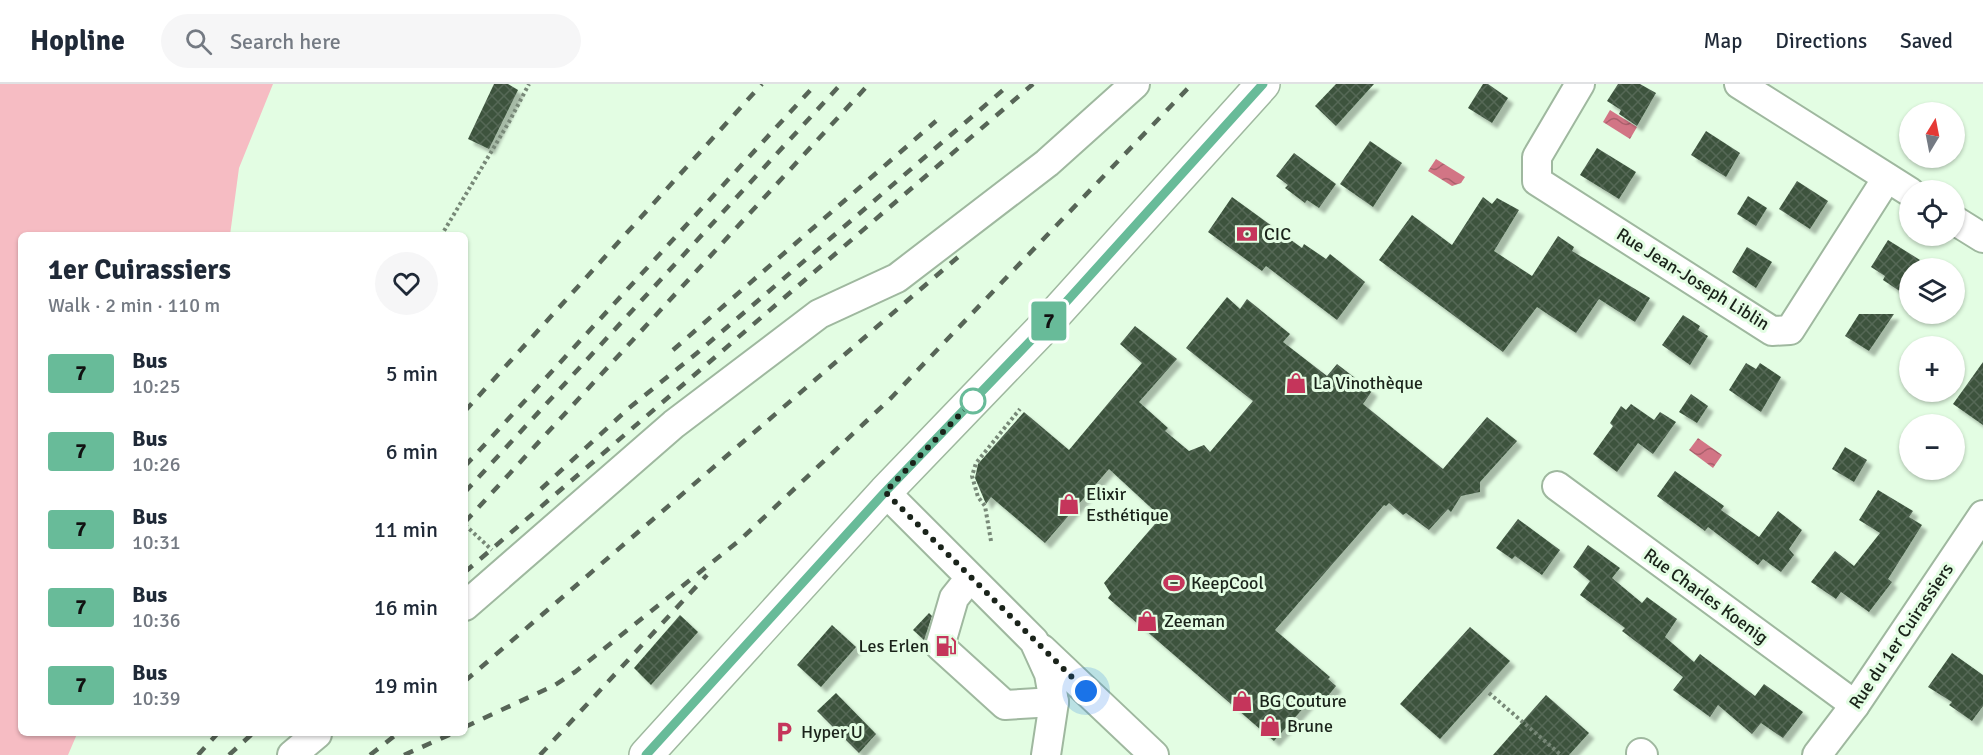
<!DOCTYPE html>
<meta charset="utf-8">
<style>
:root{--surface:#fff;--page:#f6f6f7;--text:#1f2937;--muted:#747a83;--line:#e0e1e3}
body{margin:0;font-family:Signika,sans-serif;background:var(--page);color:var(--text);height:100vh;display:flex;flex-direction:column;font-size:22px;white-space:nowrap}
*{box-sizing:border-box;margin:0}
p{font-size:20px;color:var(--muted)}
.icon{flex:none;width:33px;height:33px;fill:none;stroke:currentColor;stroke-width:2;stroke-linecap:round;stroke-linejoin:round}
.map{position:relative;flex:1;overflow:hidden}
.drawer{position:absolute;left:18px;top:148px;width:450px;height:504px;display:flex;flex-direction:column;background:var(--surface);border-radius:9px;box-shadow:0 2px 4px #0004}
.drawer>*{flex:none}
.badge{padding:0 12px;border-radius:4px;font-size:21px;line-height:39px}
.needle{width:39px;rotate:10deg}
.fabs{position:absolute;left:1899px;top:18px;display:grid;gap:12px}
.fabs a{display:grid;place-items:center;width:66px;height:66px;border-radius:50%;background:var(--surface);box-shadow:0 2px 4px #0004;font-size:30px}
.you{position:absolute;width:30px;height:30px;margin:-15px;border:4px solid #fff;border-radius:50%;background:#1a73e8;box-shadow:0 0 0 9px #1a73e833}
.map>.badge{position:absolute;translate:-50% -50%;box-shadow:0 0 0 3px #fff}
.round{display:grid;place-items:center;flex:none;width:63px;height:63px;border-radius:32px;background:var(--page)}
.headline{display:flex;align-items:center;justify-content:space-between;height:102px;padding:0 30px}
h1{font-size:28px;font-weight:700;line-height:45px}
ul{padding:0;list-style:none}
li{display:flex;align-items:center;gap:18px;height:78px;padding:0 30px}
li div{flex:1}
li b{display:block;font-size:22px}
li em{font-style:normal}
li .badge{min-width:66px;font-weight:700;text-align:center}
header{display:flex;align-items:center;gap:36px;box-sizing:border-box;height:84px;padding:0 30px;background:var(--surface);border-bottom:2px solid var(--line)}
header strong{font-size:28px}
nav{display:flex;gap:33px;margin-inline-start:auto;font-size:21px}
.search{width:420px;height:54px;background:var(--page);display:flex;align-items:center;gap:15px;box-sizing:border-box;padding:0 21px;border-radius:33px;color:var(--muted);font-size:22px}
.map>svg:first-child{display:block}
</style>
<header>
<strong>Hopline</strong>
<div class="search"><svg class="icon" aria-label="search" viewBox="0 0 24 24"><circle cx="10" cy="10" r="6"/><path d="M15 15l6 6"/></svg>Search here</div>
<nav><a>Map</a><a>Directions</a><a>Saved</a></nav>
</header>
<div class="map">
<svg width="1983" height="671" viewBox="0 0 1983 671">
<defs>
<pattern id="water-waves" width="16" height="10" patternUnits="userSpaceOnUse" patternTransform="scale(1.5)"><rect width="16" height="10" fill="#d27585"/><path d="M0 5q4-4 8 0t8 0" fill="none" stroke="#aa606c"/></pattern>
<pattern id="building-cross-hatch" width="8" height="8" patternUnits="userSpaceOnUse" patternTransform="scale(1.5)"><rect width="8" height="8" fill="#3d533e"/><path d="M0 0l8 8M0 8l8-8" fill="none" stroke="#566857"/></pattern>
<filter id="shadow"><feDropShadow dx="5.5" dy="5.5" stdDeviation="1.5" flood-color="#0004"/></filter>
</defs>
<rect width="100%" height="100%" fill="#e3fde3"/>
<polygon fill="#f6bcc3" points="0,0 273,0 239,84 230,151 21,152 21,650 77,650 68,671 0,671"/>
<g fill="url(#water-waves)">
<polygon points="1610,26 1637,43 1630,55 1603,38"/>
<polygon points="1436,75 1465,93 1461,99 1452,102 1428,87"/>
<polygon points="1698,354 1722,371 1713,384 1689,366"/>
</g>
<g fill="url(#building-cross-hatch)" filter="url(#shadow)">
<polygon points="494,0 508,0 518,6 489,65 468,55"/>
<polygon points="1336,0 1374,0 1336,42 1315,22"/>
<polygon points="1483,0 1488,0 1508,14 1492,39 1468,24"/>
<polygon points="1618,0 1640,0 1656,9 1637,42 1619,30 1621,26 1607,17"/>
<polygon points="1706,47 1740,69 1726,93 1691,71"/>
<polygon points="1370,57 1402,79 1373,123 1340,100"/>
<polygon points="1597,64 1636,88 1619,115 1580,91"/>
<polygon points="1294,69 1336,100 1319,124 1307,116 1305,119 1285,104 1288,101 1276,92"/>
<polygon points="1797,97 1828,117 1810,145 1779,125"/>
<polygon points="1748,112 1767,124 1756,142 1737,130"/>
<polygon points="1232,113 1302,164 1304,160 1326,175 1330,170 1365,198 1337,236 1266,182 1262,187 1208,148"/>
<polygon points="1483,113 1492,120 1497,114 1519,126 1494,167 1532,192 1558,152 1574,163 1572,167 1650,214 1635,238 1599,215 1576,249 1537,223 1503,268 1379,176 1412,131 1452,161"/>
<polygon points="1888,156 1920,176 1915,184 1910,184 1910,214 1883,196 1885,192 1871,183"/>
<polygon points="1747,163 1772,178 1756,204 1732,188"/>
<polygon points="1227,213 1240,225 1247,215 1290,250 1283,258 1327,292 1337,280 1372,307 1363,320 1443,385 1487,333 1517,357 1480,398 1480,408 1461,412 1451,428 1448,425 1429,446 1406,429 1403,431 1389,419 1386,422 1384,421 1275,546 1330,593 1328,595 1336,602 1323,618 1315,611 1274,657 1108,514 1111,510 1104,499 1161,433 1109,385 1045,459 991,413 986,420 975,394 978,380 1024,328 1069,366 1142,279 1120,260 1135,242 1177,275 1139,318 1168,344 1165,347 1189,367 1204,361 1210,368 1253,317 1186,264"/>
<polygon points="1859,230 1894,230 1869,267 1845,252"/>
<polygon points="1683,231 1700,242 1698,246 1708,252 1690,281 1662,261"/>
<polygon points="1983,278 1983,341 1953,320"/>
<polygon points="1746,279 1756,285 1760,279 1781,293 1761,328 1729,306"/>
<polygon points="1691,310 1708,322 1697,339 1679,328"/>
<polygon points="1631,320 1654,336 1660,328 1676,338 1653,370 1638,359 1617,388 1593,370 1613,342 1610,339 1621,322 1626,326"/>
<polygon points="1845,363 1867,376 1854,398 1832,385"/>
<polygon points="1675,387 1724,422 1721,426 1759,453 1778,427 1802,446 1789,465 1794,471 1781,488 1763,475 1758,481 1708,443 1705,447 1657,412"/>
<polygon points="1878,406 1913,427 1909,433 1922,441 1888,495 1892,498 1869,528 1841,508 1836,515 1811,498 1835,467 1854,482 1880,449 1859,436"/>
<polygon points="1518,435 1560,466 1542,491 1515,472 1512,475 1496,464"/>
<polygon points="1588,461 1620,484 1612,494 1642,519 1647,513 1677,535 1665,553 1694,578 1700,570 1755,612 1764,600 1803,628 1783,654 1761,639 1752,650 1718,621 1710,633 1673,606 1683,593 1622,547 1625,544 1580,511 1590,497 1573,483"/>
<polygon points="929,529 932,532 924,556 913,546"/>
<polygon points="680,531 698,548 651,601 634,584"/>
<polygon points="832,541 856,563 821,603 797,581"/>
<polygon points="1470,543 1510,577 1440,655 1400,620"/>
<polygon points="1952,569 1983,591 1983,622 1972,637 1949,621 1952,618 1928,603"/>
<polygon points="836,609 876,650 859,669 817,627"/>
<polygon points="1546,611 1589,649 1569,671 1493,671"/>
</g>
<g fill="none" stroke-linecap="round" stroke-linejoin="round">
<defs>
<g id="minor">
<polyline points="1580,0 1537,73 1537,97 1772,247 1790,246 1887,94"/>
<polyline points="1739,0 1910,108"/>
<polyline points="1954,136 1983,154"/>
<polyline points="1557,402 1855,621"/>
<polyline points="885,408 1034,557 1049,590 1054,618 1046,671"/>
<polyline points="970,494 954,514 940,562 1005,621 1054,618"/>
<polyline points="465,522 674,340 819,230 897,194 1047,79 1135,0"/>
<polyline points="1042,565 1154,671"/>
<polyline points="1641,669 1643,671"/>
<polyline points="292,671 317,650"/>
<polyline points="1817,671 1855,621 1983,431"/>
</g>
<polyline id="major" points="646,671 885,408 1039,248 1263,0"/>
</defs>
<use href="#minor" stroke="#9fb89f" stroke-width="32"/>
<use href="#major" stroke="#9fb89f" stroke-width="36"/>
<g stroke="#787" stroke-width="4" stroke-dasharray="3 3" stroke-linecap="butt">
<polyline points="441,152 509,38 529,0"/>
<polyline points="465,441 492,466"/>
<polyline points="991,457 985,422 978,413 972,392 976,379 1020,325"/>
<polyline points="1489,609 1561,671"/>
</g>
<use href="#minor" stroke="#fff" stroke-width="28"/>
<use href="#major" stroke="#fff" stroke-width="33"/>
<g stroke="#576557" stroke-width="4.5" stroke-dasharray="10 10" stroke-linecap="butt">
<polyline points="673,266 936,37"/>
<polyline points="465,327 762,0"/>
<polyline points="465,382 816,0"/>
<polyline points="541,405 629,324 697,269 1010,0"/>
<polyline points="465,408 841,0"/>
<polyline points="465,438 869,0"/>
<polyline points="465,488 1033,0"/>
<polyline points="465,597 965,167"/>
<polyline points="465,643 555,601 575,588 740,456 891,314 1192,0"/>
<polyline points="198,671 217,650"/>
<polyline points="229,671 252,650"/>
<polyline points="370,671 397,650"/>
<polyline points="404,671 451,650"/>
<polyline points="540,671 707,491"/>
</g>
</g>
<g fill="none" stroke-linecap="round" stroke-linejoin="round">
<defs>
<polyline id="line" points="646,671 885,408 1039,248 1263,0"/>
</defs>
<use href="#line" stroke="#fff" stroke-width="14"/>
<use href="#line" stroke="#68bb99" stroke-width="9"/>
<polyline stroke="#1a231a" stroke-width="6" stroke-dasharray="0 10.8" points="973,317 885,408 1086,607"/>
</g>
<defs>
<symbol id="bank-bare" viewBox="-9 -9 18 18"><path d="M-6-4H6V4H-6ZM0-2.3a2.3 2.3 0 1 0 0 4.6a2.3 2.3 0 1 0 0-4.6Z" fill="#c5355b" stroke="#e3fde3" stroke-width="2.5" paint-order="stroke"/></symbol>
<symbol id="shop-bare" viewBox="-9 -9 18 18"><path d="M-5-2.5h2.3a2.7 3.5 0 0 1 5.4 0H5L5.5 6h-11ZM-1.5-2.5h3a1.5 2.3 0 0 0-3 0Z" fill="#c5355b" stroke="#e3fde3" stroke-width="2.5" paint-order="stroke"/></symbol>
<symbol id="stadium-bare" viewBox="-9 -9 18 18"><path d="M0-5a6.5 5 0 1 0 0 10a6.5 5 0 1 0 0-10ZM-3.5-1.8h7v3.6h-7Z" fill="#c5355b" stroke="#e3fde3" stroke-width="2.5" paint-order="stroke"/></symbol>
<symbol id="fuel-bare" viewBox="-9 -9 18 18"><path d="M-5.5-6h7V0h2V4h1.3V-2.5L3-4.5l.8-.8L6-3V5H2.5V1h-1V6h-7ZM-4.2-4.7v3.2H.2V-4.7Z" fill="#c5355b" stroke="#e3fde3" stroke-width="2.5" paint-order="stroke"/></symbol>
<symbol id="parking-bare" viewBox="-9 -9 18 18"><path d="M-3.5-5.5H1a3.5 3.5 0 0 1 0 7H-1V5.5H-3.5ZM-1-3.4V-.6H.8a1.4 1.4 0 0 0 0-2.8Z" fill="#c5355b" stroke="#e3fde3" stroke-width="2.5" paint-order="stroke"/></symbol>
</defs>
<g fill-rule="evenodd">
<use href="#bank-bare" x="1232" y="135" width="30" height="30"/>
<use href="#shop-bare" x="1281" y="284" width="30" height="30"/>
<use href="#shop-bare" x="1054" y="405" width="30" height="30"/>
<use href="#stadium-bare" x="1159" y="484" width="30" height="30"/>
<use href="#shop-bare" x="1132" y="522" width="30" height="30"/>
<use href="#fuel-bare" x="931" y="547" width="30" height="30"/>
<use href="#shop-bare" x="1227" y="602" width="30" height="30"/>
<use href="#shop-bare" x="1255" y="627" width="30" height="30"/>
<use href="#parking-bare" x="769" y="633" width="30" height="30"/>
</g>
<circle fill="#fff" stroke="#68bb99" stroke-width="3" cx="973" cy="317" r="12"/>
<g text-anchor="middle" stroke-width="6" stroke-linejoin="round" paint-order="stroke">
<g font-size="18" fill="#1a231a" stroke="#e3fde3" text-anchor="start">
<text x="1264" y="156">CIC</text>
<text x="1313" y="305">La Vinothèque</text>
<text x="1086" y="416">Elixir<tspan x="1086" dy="21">Esthétique</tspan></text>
<text x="1191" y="505">KeepCool</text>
<text x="1164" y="543">Zeeman</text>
<text x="929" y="568" text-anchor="end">Les Erlen</text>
<text x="1259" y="623">BG Couture</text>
<text x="1287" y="648">Brune</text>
<text x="801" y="654">Hyper U</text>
</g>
<g font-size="18" fill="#1a231a" stroke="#e3fde3">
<text transform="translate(1693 195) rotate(32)" y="6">Rue Jean-Joseph Liblin</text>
<text transform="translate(1706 512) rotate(36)" y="6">Rue Charles Koenig</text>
<text transform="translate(1901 552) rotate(-56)" y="6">Rue du 1er Cuirassiers</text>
</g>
</g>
</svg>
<div class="fabs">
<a><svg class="needle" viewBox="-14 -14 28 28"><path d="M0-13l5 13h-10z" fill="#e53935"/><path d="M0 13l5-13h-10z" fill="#747a83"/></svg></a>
<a><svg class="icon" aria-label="locate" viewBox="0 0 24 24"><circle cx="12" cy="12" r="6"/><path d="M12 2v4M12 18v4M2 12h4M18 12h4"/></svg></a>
<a><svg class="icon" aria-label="layers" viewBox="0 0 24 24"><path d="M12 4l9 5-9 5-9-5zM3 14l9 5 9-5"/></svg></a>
<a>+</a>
<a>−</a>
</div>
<div class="you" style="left:1086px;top:607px"></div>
<b class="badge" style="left:1049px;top:237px;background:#68bb99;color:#111">7</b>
<section class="drawer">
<div class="headline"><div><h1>1er Cuirassiers</h1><p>Walk · 2 min · 110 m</p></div><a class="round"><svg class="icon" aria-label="heart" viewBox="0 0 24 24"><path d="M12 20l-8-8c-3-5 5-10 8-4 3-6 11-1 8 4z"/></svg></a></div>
<ul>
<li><span class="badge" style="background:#68bb99;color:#111">7</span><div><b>Bus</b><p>10:25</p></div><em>5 min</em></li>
<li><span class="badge" style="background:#68bb99;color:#111">7</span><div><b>Bus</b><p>10:26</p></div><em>6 min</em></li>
<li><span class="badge" style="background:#68bb99;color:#111">7</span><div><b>Bus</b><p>10:31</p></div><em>11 min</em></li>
<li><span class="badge" style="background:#68bb99;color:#111">7</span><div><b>Bus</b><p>10:36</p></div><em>16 min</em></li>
<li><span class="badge" style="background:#68bb99;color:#111">7</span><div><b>Bus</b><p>10:39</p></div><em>19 min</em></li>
</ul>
</section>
</div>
